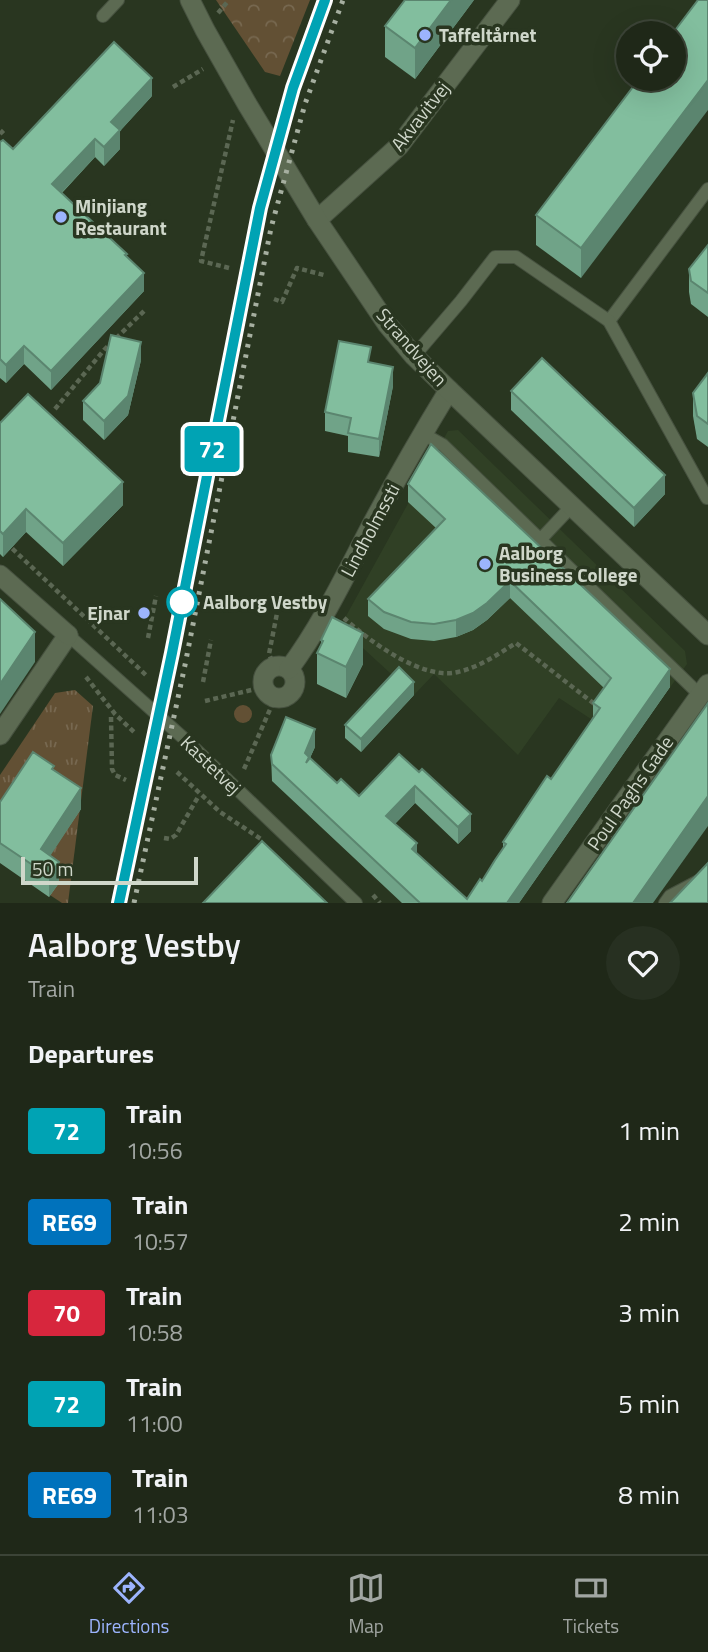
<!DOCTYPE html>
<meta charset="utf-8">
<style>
:root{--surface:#1f2818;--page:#273021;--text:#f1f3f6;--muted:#a1a6a2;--line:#3c4437;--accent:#9cb4fd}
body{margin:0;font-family:"Titillium Web",sans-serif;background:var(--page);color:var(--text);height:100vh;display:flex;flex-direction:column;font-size:26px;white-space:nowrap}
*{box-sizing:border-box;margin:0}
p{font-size:23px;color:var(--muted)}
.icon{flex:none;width:38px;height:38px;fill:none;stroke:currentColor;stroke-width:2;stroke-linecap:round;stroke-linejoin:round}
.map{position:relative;height:903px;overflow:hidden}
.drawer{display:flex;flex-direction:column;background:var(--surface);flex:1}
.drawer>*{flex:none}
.badge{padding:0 14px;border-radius:5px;font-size:24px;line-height:46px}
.fabs{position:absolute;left:616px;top:21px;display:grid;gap:14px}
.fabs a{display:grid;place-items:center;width:70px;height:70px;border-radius:50%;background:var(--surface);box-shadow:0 7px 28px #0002,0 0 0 2px var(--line);font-size:35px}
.scale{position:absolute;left:21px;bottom:18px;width:177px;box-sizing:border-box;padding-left:7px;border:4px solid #cfd7ca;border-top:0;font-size:19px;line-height:24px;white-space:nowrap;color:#cfd7ca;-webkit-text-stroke:5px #293620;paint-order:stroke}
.map>.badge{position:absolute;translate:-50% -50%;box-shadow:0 0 0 4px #fff}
h2{padding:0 28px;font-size:26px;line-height:63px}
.round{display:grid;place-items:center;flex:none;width:74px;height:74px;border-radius:37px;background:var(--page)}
.overview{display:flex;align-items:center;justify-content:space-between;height:119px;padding:0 28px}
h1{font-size:33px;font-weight:600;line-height:52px}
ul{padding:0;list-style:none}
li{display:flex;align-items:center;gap:21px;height:91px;padding:0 28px}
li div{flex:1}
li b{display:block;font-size:26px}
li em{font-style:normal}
li .badge{min-width:77px;font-weight:700;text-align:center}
.tabs{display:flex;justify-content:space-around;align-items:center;height:98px;border-top:2px solid var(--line);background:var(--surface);font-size:19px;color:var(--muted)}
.tabs a{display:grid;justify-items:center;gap:4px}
.tabs .current{color:var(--accent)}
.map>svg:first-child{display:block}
</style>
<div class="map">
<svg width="708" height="903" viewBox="0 0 708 903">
<defs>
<pattern id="grass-tufts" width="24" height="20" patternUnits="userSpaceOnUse" patternTransform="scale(1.75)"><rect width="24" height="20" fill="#625034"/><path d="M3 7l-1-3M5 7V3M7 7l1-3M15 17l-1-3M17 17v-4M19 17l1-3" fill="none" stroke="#776850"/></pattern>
<pattern id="forest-crowns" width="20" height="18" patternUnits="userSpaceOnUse" patternTransform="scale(1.75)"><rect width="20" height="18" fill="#625034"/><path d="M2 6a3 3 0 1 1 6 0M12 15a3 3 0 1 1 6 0" fill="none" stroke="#776850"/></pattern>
</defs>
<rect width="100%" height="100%" fill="#293620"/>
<polygon fill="#304025" points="458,430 685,651 687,664 629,744 559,698 518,755 434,674 414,695 340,627 448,431"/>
<g fill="url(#grass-tufts)">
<polygon points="75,690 93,706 68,903 62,903 0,862 0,775 55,693"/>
<circle cx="243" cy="714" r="9"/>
</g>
<polygon fill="url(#forest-crowns)" points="216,0 310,0 280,76 265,72"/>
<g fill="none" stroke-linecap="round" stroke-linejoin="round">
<defs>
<g id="service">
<polyline points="103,16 118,0"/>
<polyline points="609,321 708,189"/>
<polyline points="414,356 461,301 495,257 516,257 609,321 707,498"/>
<polyline points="423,434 443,445 700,695"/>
<polyline points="540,540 571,507"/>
<polyline points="68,635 189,743 356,903"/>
<polyline points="665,903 670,896 708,876"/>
</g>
<g id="minor">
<polyline points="317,220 399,146 510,0"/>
<circle cx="279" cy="682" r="16"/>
<path d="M289,669C321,626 344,578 369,530C394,483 421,436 449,390"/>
<polyline points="0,735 68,635"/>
<polyline points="552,903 708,684"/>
</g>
<g id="tertiary">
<polyline points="190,0 205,30 247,104 317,220 387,324 414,356 449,390 708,635"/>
<polyline points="0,575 68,635"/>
</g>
</defs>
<use href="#service" stroke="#46513f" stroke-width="14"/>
<use href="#minor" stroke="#46513f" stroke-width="21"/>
<use href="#tertiary" stroke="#46513f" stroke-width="21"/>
<g stroke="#5b6753" stroke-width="4.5" stroke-dasharray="5 3.5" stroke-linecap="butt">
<polyline points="218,13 229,0"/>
<polyline points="173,87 203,69"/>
<polyline points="0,134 5,129"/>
<polyline points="229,268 201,261 233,120"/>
<polyline points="274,299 282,302 297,268 324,275"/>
<polyline points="55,409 104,350 144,311"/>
<polyline points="0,537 148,677"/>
<path d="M344,618C369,641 423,681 458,672C480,667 498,654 516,643L597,706"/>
<polyline points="148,638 156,596"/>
<polyline points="272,661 269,654 281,593"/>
<polyline points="86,677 115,714 136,734"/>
<polyline points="203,682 211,640"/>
<polyline points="205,701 264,687"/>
<polyline points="111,717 112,769 115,775 126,780"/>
<polyline points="244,769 275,698"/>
<polyline points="177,772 220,812 261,839"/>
<polyline points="164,838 170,839 176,835 198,797"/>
<polyline points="373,895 380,903"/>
</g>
<use href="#service" stroke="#5c6a52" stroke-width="12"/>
<use href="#minor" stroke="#5c6a52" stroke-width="19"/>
<use href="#tertiary" stroke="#5c6a52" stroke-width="19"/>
<g stroke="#a6afa0" stroke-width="5" stroke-dasharray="3.5 7" stroke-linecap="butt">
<polyline points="119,903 172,653 260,208 293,88 325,0"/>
<polyline points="134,903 185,665 271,228 305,104 343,0"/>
</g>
</g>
<g fill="#70a388">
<polygon points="474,0 415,79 385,57 385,26"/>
<polygon points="639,79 581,278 536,245 536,215"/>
<polygon points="152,96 120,131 120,149 104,166 95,157 62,193 127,256 144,291 51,390 24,364 6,383 0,378 0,142 13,149"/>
<polygon points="708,245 708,317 691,304 689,292 689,269"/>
<polygon points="141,360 128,415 104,440 83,420 83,401"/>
<polygon points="371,363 393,386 379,457 348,452 348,436 325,431 325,412"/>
<polygon points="708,373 708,447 697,439 693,416 693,393"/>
<polygon points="511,391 665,494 634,527 511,410"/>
<polygon points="0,423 123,505 63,566 26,532 3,557 0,554"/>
<polygon points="408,484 670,687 519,903 402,903 272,781 271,755 315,747 310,758 337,783 359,796 399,754 471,831 458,844 415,803 395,824 417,853 467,899 482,881 503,849 503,842 551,779 593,718 593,703 604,688 510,598 487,620 473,630 456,637 434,641 411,639 384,629 368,616 368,599 436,528 408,502"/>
<polygon points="321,640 363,664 346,698 317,684 317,653 321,644"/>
<polygon points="414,695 361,752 345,738 345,725"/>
<polygon points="54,771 81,809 50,855 59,883 49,897 0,863 0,802"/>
</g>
<g fill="#5b856f">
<polygon points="451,0 474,0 415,79 415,48"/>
<polygon points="152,78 152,96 120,131 120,149 104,166 104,147 111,122"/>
<polygon points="708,80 708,110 581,278 581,248"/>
<polygon points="95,139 95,157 52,203 52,184"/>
<polygon points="144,273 144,291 51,390 51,371"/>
<polygon points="141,342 141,360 128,415 104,440 104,421"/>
<polygon points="24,346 24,364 6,383 6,365"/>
<polygon points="393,367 393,386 379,457 379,439"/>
<polygon points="665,475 665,494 634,527 634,508"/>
<polygon points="123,482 123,505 63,566 63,543"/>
<polygon points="26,509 26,532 3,557 3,534"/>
<polygon points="510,581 510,598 487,620 473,630 456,637 456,620"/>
<polygon points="35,632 35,662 0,714 0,684"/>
<polygon points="363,633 363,664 346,698 346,667"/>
<polygon points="670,669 670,687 519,903 507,903"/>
<polygon points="414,682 414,695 361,752 361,739"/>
<polygon points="315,729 315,747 309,760 309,774 305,753"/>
<polygon points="415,786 415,803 386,833 386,816"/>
<polygon points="81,788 81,809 41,870 41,849"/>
<polygon points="708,796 708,826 653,903 633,903"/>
<polygon points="471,814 471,831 458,844 458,827"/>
<polygon points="417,843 417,860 412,849"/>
<polygon points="59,862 59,883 49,897 49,876"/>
</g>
<g fill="#82be9e" stroke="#5b856f" stroke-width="2">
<polygon points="405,0 451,0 415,48 385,26"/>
<polygon points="698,0 708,0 708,80 581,248 536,215 639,79 674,79 673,33"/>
<polygon points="114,42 152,78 111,122 120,130 104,147 95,139 52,184 127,254 125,255 144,273 51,371 24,346 6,365 0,359 0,142 3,140 13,149"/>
<polygon points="708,245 708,293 691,281 689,269"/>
<polygon points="111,335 141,342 128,396 104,421 83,401 100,383"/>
<polygon points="339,341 371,347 368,362 393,367 379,439 348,433 351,418 325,412"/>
<polygon points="542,358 665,475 634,508 511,391"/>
<polygon points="708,373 708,424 697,416 693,393"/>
<polygon points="28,394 123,482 63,543 26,509 3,534 0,531 0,423"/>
<polygon points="431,444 670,669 507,903 420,903 272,764 271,755 286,717 315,729 305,753 309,757 306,763 310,758 337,783 341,779 359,796 399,754 419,772 422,769 471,814 458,827 415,786 386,816 417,843 412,849 467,899 480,879 482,881 495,860 506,844 503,842 547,776 551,779 600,708 593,703 611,678 510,581 487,603 473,613 456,620 434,624 411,622 384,612 368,599 445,519 408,484"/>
<polygon points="0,599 35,632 0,684"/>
<polygon points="332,617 363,633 346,667 317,653 323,641 321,640"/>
<polygon points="399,667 414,682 361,739 345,725"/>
<polygon points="708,703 708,796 633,903 567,903"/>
<polygon points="33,752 54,766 52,769 81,788 41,849 59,862 49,876 0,843 0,802"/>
<polygon points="262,841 327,903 203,903"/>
<polygon points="708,863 708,903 670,903"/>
</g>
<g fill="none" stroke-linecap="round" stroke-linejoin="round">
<defs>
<polyline id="line" points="119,903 172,653 260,208 293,88 325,0"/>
</defs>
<use href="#line" stroke="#fff" stroke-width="16"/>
<use href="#line" stroke="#00a3b4" stroke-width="10"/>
</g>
<g fill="#9cb4fd" stroke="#293620" stroke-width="2.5">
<circle cx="425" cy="35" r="7"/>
<circle cx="61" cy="217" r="7"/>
<circle cx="485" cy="564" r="7"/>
<circle cx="144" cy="613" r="7"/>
</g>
<circle fill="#fff" stroke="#00a3b4" stroke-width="3.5" cx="182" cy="602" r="14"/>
<g text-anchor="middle" stroke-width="7" stroke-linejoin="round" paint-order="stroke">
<g font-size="19" font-weight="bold" fill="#cfd7ca" stroke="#293620" text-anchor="start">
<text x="439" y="42">Taffeltårnet</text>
<text x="75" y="213">Minjiang<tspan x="75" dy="22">Restaurant</tspan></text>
<text x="499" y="560">Aalborg<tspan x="499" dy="22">Business College</tspan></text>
<text x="130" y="620" text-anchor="end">Ejnar</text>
</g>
<g font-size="19" fill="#cfd7ca" stroke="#293620">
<text transform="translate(420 116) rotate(-52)" y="7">Akvavitvej</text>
<text transform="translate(412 347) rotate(49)" y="7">Strandvejen</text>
<text transform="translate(370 530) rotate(-62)" y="7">Lindholmssti</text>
<text transform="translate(211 765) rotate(44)" y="7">Kastetvej</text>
<text transform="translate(630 793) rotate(-55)" y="7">Poul Paghs Gade</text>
</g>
<g font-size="19" font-weight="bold" fill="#cfd7ca" stroke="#293620" text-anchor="start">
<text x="203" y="609">Aalborg Vestby</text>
</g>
</g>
</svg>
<div class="fabs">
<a><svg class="icon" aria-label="locate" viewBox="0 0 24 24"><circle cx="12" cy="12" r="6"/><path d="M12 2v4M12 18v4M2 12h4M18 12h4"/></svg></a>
</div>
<div class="scale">50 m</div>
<b class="badge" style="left:212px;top:449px;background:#00a3b4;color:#fff">72</b>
</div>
<section class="drawer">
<div class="overview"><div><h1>Aalborg Vestby</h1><p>Train</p></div><a class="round"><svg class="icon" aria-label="heart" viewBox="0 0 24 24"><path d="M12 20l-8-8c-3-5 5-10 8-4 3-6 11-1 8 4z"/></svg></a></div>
<h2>Departures</h2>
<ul>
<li><span class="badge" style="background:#00a3b4;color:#fff">72</span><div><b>Train</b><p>10:56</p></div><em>1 min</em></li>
<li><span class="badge" style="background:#0072bc;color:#fff">RE69</span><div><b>Train</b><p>10:57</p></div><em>2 min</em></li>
<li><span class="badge" style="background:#d7263d;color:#fff">70</span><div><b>Train</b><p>10:58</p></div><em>3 min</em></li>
<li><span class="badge" style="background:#00a3b4;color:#fff">72</span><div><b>Train</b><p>11:00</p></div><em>5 min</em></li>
<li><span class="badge" style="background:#0072bc;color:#fff">RE69</span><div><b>Train</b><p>11:03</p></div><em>8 min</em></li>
</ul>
</section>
<nav class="tabs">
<a class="current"><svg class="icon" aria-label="directions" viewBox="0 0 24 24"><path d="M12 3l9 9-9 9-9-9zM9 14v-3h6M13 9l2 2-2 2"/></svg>Directions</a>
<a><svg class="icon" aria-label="map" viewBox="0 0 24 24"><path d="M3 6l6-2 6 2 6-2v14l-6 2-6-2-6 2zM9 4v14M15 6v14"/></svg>Map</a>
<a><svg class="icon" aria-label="tickets" viewBox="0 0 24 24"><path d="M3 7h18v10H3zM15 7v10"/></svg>Tickets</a>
</nav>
